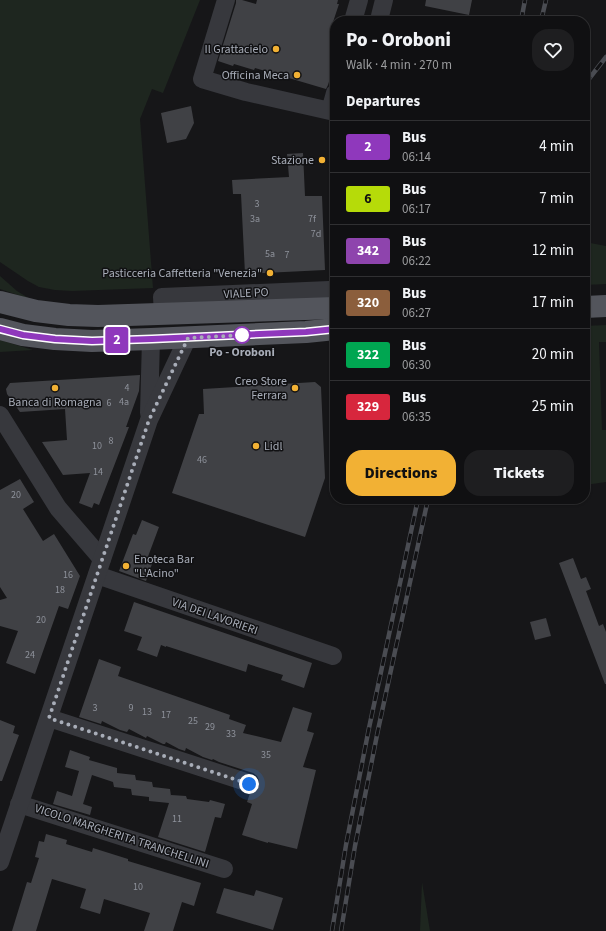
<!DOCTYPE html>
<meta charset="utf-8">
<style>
:root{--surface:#101012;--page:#1e1e20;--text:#f1f3f6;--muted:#9c9d9f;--line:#303032;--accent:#f2b134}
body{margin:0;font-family:"Source Sans 3",sans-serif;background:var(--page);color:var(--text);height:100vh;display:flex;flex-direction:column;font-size:15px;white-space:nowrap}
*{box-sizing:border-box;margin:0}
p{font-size:13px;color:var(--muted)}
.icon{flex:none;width:22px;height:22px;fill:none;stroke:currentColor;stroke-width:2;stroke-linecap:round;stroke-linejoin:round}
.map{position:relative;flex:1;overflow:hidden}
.drawer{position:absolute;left:330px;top:16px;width:260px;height:488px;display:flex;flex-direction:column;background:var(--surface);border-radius:16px;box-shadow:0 1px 3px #0004,0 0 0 1px var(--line)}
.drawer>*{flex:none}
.badge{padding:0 8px;border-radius:3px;font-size:14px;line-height:26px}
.you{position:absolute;width:20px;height:20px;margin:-10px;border:3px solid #fff;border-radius:50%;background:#1a73e8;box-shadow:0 0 0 6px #1a73e833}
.map>.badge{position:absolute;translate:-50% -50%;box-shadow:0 0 0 2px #fff}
h2{padding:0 16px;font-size:15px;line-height:36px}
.round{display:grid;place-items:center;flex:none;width:42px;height:42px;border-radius:16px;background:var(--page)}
.overview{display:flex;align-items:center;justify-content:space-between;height:68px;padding:0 16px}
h1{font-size:19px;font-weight:800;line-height:30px}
.button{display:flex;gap:8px;margin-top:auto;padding:8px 16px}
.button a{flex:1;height:46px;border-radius:16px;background:var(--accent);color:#111;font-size:16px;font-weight:800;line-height:46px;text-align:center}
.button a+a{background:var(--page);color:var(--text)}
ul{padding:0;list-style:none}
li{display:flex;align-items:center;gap:12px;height:52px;padding:0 16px;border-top:1px solid var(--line)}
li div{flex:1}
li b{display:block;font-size:15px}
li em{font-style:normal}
li .badge{min-width:44px;font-weight:700;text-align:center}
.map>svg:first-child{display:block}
</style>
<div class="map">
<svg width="606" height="931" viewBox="0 0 606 931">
<rect width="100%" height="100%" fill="#161618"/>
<g fill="#1e261f">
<polygon points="0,0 200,0 163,93 152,89 140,119 153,288 72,291 55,290 39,287 28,281 0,262"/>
<polygon points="585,242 606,246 606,284 585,285"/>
<polygon points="0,276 17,291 30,299 0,289"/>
<polygon points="606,325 606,342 599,342 602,430 606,430 606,482 585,485 585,326"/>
<polygon points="0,340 33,350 0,352"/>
<polygon points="422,882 430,931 420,931"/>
</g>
<g fill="#404145">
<polygon points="236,0 242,0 256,4 257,0 338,0 337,4 339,4 333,22 335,24 335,62 328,85 326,89 255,68 254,70 234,64 233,66 218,61 236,3"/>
<polygon points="426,0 472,0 469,15 425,6"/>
<polygon points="191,106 194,123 186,139 167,143 161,113"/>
<polygon points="303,153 305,196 322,196 325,270 245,274 241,194 233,194 232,180 289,177 287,154"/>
<polygon points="140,375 139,391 126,427 129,427 99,505 94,503 92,508 79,503 90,473 63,475 42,442 67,440 65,409 20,412 7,394 6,389 10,383"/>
<polygon points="315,382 321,387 325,478 305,537 172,493 199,414 204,414 203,389"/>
<polygon points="20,479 34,502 23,509 43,541 54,534 80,576 68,609 59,606 35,674 6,663 18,631 0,626 0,600 7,598 0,587 0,490"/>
<polygon points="142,520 159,527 146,562 152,564 146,581 119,571 133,534 136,535"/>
<polygon points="573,558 581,579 586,577 591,589 586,591 599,626 603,624 606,632 606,684 605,684 559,563"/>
<polygon points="134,602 312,663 304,688 281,680 283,675 248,664 246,672 166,646 166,647 161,645 157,657 137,650 142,637 124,631"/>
<polygon points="546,618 551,636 535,640 530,622"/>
<polygon points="99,659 121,667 118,676 230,715 229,719 246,725 243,733 281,742 293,707 312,713 307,731 314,733 303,767 316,770 297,849 268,842 268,843 242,835 252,804 247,802 250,793 256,791 259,786 259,780 257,776 253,773 219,762 213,759 212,760 203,757 186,748 185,751 179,749 166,742 165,744 163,744 147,736 146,738 129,729 127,732 120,730 102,721 101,724 79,717"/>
<polygon points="0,720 15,726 13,733 19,735 2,781 0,781"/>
<polygon points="70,750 90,757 89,760 117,768 117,773 135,775 136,780 152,782 153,787 170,789 171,796 171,795 186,796 187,799 209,802 210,800 225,804 221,818 215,817 205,852 158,837 169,803 149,801 149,797 132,795 131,789 114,787 113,782 92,775 83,804 92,807 90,815 53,804 57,791 72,796 79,771 65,767"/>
<polygon points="46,834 67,840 66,844 92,852 93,848 128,859 128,861 201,883 194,906 182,902 173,931 144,931 150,913 104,899 100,914 80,908 86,889 52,879 36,931 12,931 27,882 31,883 39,858 35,857 39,841 44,842"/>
<polygon points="224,888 254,896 256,890 283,898 273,930 216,913"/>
</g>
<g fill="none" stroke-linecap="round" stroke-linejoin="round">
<g stroke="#37383d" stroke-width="18">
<polyline points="226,0 202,79 246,92 330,111 335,93"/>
<polyline points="380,16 384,0"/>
<polyline points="353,21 359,0"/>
<polyline points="163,314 162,297 329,290 330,307"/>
<polyline points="149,413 151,339"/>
<polyline points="0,415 58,508 102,559"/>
<polyline points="97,575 333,656"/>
<polyline points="49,718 249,783"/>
<polyline points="19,804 224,869"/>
<polyline points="0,862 149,420 188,337"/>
</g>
<g stroke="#53555c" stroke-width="22">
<polyline points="0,302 36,311 69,315 98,316 335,308"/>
<polyline points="585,307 606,306"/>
<polyline points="0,329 23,335 55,339 92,341 151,339 306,332 335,329"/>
</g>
<defs>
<g id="rail">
<polyline points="521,21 525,0"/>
<polyline points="541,21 546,0"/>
<polyline points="585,84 606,57"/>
<polyline points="332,931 346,845 369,728 418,499"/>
<polyline points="341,931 355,846 378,730 428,499"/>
</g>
</defs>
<use href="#rail" stroke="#4a4c52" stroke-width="4.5"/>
<use href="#rail" stroke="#111113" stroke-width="3" stroke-dasharray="9" stroke-linecap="butt"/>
</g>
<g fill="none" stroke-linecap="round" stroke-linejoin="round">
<defs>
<polyline id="line" points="0,329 23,335 55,339 92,341 152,339 306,332 335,329"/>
</defs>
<use href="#line" stroke="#fff" stroke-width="9"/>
<use href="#line" stroke="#8f38bc" stroke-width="6"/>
<polyline stroke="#a8adb8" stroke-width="4" stroke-dasharray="0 7.2" points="242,335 247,335 188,338 149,420 49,718 249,784"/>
</g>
<g fill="#f2b134" stroke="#111113" stroke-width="1.5">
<circle cx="276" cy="49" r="4"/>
<circle cx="297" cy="75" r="4"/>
<circle cx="322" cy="160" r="4"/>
<circle cx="270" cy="273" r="4"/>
<circle cx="55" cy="388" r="4"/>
<circle cx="295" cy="388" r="4"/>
<circle cx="256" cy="446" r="4"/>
<circle cx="126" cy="566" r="4"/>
</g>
<circle fill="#fff" stroke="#8f38bc" stroke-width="2" cx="242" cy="335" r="8"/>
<g text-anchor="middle" stroke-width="3" stroke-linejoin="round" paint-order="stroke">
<g font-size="10" fill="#8e929b">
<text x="257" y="207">3</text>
<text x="255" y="222">3a</text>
<text x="312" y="222">7f</text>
<text x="316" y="237">7d</text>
<text x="270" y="257">5a</text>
<text x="287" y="258">7</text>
<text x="127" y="391">4</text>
<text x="124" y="405">4a</text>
<text x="109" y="406">6</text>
<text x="111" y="444">8</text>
<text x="97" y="449">10</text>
<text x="202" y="463">46</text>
<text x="98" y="475">14</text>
<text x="16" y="498">20</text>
<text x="68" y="578">16</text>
<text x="60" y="593">18</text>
<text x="41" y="623">20</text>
<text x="30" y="658">24</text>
<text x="95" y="711">3</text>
<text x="131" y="711">9</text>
<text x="147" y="715">13</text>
<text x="166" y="718">17</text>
<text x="193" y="724">25</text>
<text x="210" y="730">29</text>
<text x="231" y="737">33</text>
<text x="266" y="758">35</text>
<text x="177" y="822">11</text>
<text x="138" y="890">10</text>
</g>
<g font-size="12" fill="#a8adb8" stroke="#111113" text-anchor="end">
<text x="268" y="53">Il Grattacielo</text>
<text x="289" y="79">Officina Meca</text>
<text x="314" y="164">Stazione</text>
<text x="262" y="277">Pasticceria Caffetteria "Venezia"</text>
<text x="287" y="385">Creo Store<tspan x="287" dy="14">Ferrara</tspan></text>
<text x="55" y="406" text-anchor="middle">Banca di Romagna</text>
<text x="264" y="450" text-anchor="start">Lidl</text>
<text x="134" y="563" text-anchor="start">Enoteca Bar<tspan x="134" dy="14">"L'Acino"</tspan></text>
</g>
<g font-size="12" fill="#a8adb8" stroke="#111113">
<text transform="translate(246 293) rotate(-3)" y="4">VIALE PO</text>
<text transform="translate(215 616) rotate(19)" y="4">VIA DEI LAVORIERI</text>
<text transform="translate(122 836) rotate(18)" y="4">VICOLO MARGHERITA TRANCHELLINI</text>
</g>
<g font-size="12" font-weight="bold" fill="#a8adb8" stroke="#111113">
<text x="242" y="356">Po - Oroboni</text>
</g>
</g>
</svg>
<div class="you" style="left:249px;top:784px"></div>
<b class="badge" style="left:117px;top:340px;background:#8f38bc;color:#fff">2</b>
<section class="drawer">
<div class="overview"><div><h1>Po - Oroboni</h1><p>Walk · 4 min · 270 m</p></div><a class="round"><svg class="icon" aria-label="heart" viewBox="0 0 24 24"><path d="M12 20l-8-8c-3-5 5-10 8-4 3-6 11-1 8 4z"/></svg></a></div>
<h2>Departures</h2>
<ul>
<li><span class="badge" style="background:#8f38bc;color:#fff">2</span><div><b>Bus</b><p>06:14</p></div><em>4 min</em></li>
<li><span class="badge" style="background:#b6db09;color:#111">6</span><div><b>Bus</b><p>06:17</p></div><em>7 min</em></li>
<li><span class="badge" style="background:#8e44ad;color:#fff">342</span><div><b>Bus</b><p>06:22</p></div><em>12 min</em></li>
<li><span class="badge" style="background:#8b5e3c;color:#fff">320</span><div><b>Bus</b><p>06:27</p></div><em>17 min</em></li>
<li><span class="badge" style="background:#00a651;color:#fff">322</span><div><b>Bus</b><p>06:30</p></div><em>20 min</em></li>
<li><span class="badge" style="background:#d7263d;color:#fff">329</span><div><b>Bus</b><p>06:35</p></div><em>25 min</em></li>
</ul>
<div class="button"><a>Directions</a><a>Tickets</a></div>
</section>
</div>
